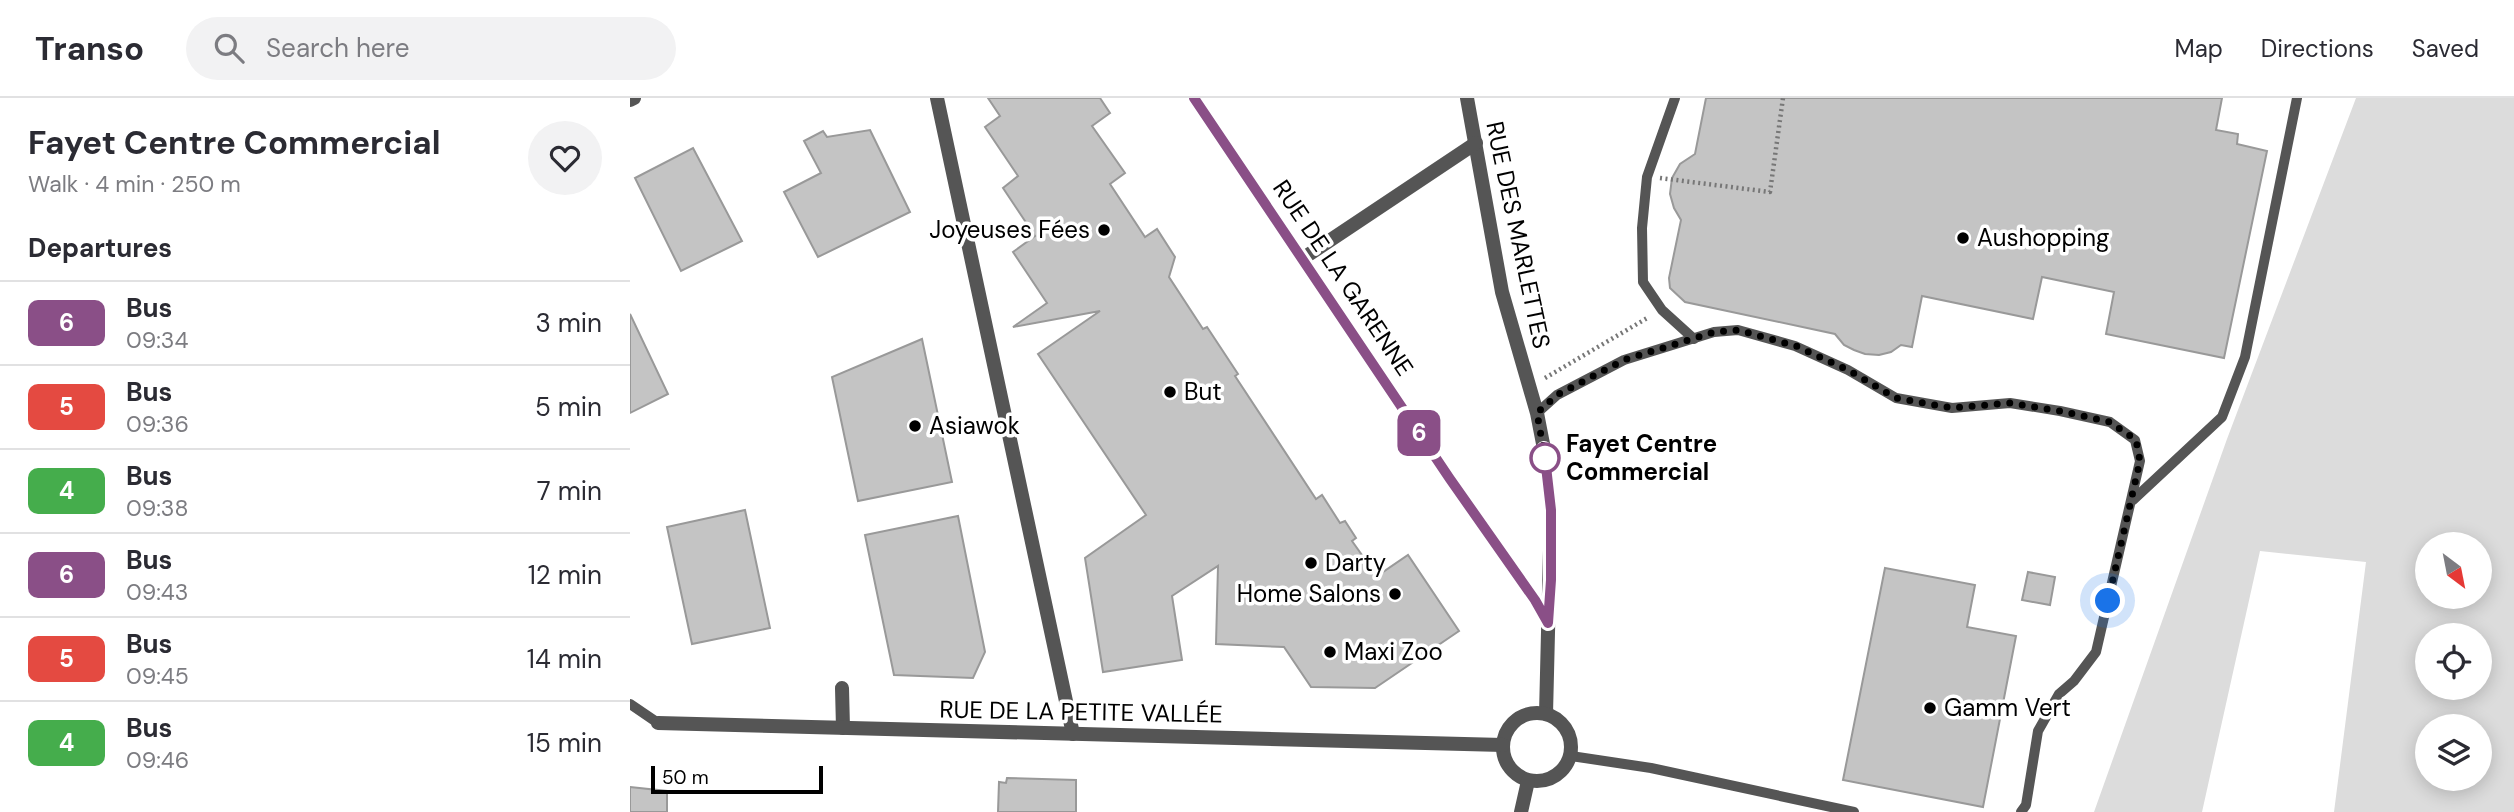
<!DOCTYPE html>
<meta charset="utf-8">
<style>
:root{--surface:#fff;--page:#f2f2f3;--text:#2b2b33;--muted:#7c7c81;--line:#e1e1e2}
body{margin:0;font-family:"DM Sans",sans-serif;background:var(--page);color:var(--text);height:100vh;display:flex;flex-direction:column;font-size:26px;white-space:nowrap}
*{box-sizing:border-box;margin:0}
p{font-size:23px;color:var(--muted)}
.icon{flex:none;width:38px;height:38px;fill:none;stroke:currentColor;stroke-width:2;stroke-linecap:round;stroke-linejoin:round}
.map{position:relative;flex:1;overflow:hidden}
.panel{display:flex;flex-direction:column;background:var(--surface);width:630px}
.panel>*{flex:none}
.badge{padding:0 14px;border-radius:10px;font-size:24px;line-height:46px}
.needle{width:46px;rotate:148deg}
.controls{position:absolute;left:1785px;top:434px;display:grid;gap:14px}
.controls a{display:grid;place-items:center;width:77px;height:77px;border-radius:50%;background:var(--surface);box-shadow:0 4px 18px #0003;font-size:35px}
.scale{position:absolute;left:21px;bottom:18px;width:172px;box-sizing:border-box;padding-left:7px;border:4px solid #000;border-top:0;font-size:19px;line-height:24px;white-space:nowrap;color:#000;-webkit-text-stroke:5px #fff;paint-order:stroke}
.you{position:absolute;width:35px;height:35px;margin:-18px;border:5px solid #fff;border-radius:50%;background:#1a73e8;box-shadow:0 0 0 10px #1a73e833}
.map>.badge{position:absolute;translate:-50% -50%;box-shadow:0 0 0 4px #fff}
h2{padding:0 28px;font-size:26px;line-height:63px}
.round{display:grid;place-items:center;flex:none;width:74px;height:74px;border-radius:37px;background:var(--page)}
.summary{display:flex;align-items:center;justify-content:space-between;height:119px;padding:0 28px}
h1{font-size:33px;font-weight:700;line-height:52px}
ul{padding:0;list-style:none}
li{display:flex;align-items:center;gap:21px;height:84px;padding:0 28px;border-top:2px solid var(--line)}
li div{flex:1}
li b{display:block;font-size:26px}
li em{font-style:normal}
li .badge{min-width:77px;font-weight:700;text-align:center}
header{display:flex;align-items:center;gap:42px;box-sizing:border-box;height:98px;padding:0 35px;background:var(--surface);border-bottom:2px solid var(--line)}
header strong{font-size:33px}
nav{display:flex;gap:38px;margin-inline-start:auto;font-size:24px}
.search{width:490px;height:63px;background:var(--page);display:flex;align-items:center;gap:18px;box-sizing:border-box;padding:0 24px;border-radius:38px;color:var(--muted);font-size:26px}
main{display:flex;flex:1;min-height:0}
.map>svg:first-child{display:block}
</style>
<header>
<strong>Transo</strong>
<div class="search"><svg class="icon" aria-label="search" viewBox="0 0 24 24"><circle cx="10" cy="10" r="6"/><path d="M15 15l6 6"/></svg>Search here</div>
<nav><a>Map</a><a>Directions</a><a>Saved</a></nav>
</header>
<main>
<section class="panel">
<div class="summary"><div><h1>Fayet Centre Commercial</h1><p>Walk · 4 min · 250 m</p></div><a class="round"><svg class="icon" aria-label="heart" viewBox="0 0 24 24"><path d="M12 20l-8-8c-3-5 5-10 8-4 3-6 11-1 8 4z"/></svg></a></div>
<h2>Departures</h2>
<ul>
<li><span class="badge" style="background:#8a4f87;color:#fff">6</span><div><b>Bus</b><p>09:34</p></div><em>3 min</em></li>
<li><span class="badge" style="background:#e44a41;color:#fff">5</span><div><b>Bus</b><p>09:36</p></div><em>5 min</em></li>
<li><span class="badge" style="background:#45ad4c;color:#fff">4</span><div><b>Bus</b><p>09:38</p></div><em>7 min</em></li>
<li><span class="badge" style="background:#8a4f87;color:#fff">6</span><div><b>Bus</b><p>09:43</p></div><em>12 min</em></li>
<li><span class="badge" style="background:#e44a41;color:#fff">5</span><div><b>Bus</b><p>09:45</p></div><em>14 min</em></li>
<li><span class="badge" style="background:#45ad4c;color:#fff">4</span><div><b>Bus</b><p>09:46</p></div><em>15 min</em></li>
</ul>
</section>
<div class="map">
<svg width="1884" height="714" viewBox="0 0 1884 714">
<rect width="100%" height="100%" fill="#fff"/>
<path fill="#dcdcdc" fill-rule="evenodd" d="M1726,0H1884V714H1704L1736,464L1630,453L1572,714H1464L1597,341ZM1797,446H1850V499H1797ZM1797,537H1850V590H1797ZM1797,628H1850V681H1797Z"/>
<g fill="#c4c4c4" stroke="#999" stroke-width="2">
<polygon points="358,0 470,0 480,15 462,28 495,75 480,86 515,139 527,131 545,159 539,179 573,231 577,229 608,276 605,278 686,401 692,397 710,425 715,423 726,440 722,443 747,478 778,457 829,533 745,590 681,589 654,549 586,546 588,468 542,498 552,562 473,574 455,460 516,417 408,256 470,213 383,229 417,205 383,154 405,138 373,90 388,78 355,29 370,18"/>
<polygon points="1076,0 1592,0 1586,32 1608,36 1607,46 1637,53 1594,260 1476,236 1484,194 1412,179 1403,221 1292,198 1282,249 1271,247 1261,254 1249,257 1235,256 1224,252 1214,247 1205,236 1055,204 1040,190 1039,180 1051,122 1044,110 1040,96 1042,80 1050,66 1065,56"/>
<polygon points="240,32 280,114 188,159 154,94 191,75 174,43 193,33 197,39"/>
<polygon points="63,50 112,143 51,173 5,80"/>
<polygon points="0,216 38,296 0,315"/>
<polygon points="292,241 322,384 228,403 202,279"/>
<polygon points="115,412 140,530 62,546 37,429"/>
<polygon points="328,418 355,554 343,580 264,577 235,437"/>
<polygon points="1255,470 1345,487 1337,529 1386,538 1353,709 1213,682"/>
<polygon points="1398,474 1425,479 1420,507 1392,502"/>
<polygon points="377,680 446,682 446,714 368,714 369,684 376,685"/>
<polygon points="0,689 37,693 37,714 0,714"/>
</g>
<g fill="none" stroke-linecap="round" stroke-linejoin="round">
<g stroke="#777" stroke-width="4.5" stroke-dasharray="2 3.5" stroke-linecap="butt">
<polyline points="1030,80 1140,94 1153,0"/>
<polyline points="915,280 1019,219"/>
</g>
<g stroke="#555" stroke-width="10">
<polyline points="1045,0 1017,79 1012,130 1013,184 1032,212 1064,241"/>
<polyline points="907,315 927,297 994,262 1084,234 1108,232 1165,248 1218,272 1266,300 1322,310 1380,305 1430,313 1480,324 1505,342 1510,363 1466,554 1444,583 1429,596 1408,633 1396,707 1391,714"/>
<polyline points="1503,402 1592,319 1615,259 1667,0"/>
<polyline points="0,606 28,625"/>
<polyline points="941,658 1021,670 1224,714"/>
</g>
<g stroke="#555" stroke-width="14">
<polyline points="307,0 443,636"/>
<polyline points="564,0 820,381 905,502 918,525"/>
<polyline points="837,0 872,194 907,315 914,351 921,412 916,616"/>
<polyline points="0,2 4,0"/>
<polyline points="672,161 846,45"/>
<polyline points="212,590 213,630"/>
<circle cx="907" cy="649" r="34"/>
<polyline points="28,625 873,647"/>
<polyline points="891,714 898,683"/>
</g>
</g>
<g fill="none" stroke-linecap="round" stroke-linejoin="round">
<defs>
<polyline id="line" points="564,0 820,381 905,502 918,525 921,482 921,412 914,351"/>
</defs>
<use href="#line" stroke="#fff" stroke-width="16"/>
<use href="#line" stroke="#8a4f87" stroke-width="10"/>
<polyline stroke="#000" stroke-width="7" stroke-dasharray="0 12.6" points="915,360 907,315 927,297 994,262 1084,234 1108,232 1166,248 1218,272 1266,300 1322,310 1380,305 1430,313 1480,324 1506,342 1510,363 1478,503"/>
</g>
<g fill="#000" stroke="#fff" stroke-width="2.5">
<circle cx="474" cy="132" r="7"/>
<circle cx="1333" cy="140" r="7"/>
<circle cx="540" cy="294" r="7"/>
<circle cx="285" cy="328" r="7"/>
<circle cx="681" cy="465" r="7"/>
<circle cx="765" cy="496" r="7"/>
<circle cx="700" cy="554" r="7"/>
<circle cx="1300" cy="610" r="7"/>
</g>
<circle fill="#fff" stroke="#8a4f87" stroke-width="3.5" cx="915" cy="360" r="14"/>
<g text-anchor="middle" stroke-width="7" stroke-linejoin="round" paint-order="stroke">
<g font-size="24" fill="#000" stroke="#fff" text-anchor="start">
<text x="460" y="140" text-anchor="end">Joyeuses Fées</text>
<text x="1347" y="148">Aushopping</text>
<text x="554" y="302">But</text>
<text x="299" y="336">Asiawok</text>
<text x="695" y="473">Darty</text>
<text x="751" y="504" text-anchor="end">Home Salons</text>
<text x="714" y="562">Maxi Zoo</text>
<text x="1314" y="618">Gamm Vert</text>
</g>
<g font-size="24" fill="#000" stroke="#fff">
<text transform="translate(888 137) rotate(78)" y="8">RUE DES MARLETTES</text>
<text transform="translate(713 180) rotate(56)" y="8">RUE DE LA GARENNE</text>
<text transform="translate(451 614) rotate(1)" y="8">RUE DE LA PETITE VALLÉE</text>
</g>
<g font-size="24" font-weight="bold" fill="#000" stroke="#fff" text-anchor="start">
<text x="936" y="354">Fayet Centre<tspan x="936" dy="28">Commercial</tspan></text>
</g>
</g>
</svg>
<div class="controls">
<a><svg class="needle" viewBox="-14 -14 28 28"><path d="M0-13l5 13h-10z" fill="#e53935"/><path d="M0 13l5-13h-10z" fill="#7c7c81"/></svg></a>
<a><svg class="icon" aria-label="locate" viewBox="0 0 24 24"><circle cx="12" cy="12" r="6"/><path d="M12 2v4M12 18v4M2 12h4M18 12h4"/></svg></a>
<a><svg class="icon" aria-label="layers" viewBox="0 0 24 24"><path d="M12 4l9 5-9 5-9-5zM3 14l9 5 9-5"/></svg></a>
</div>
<div class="scale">50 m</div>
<div class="you" style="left:1478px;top:503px"></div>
<b class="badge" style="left:789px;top:335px;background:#8a4f87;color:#fff">6</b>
</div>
</main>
